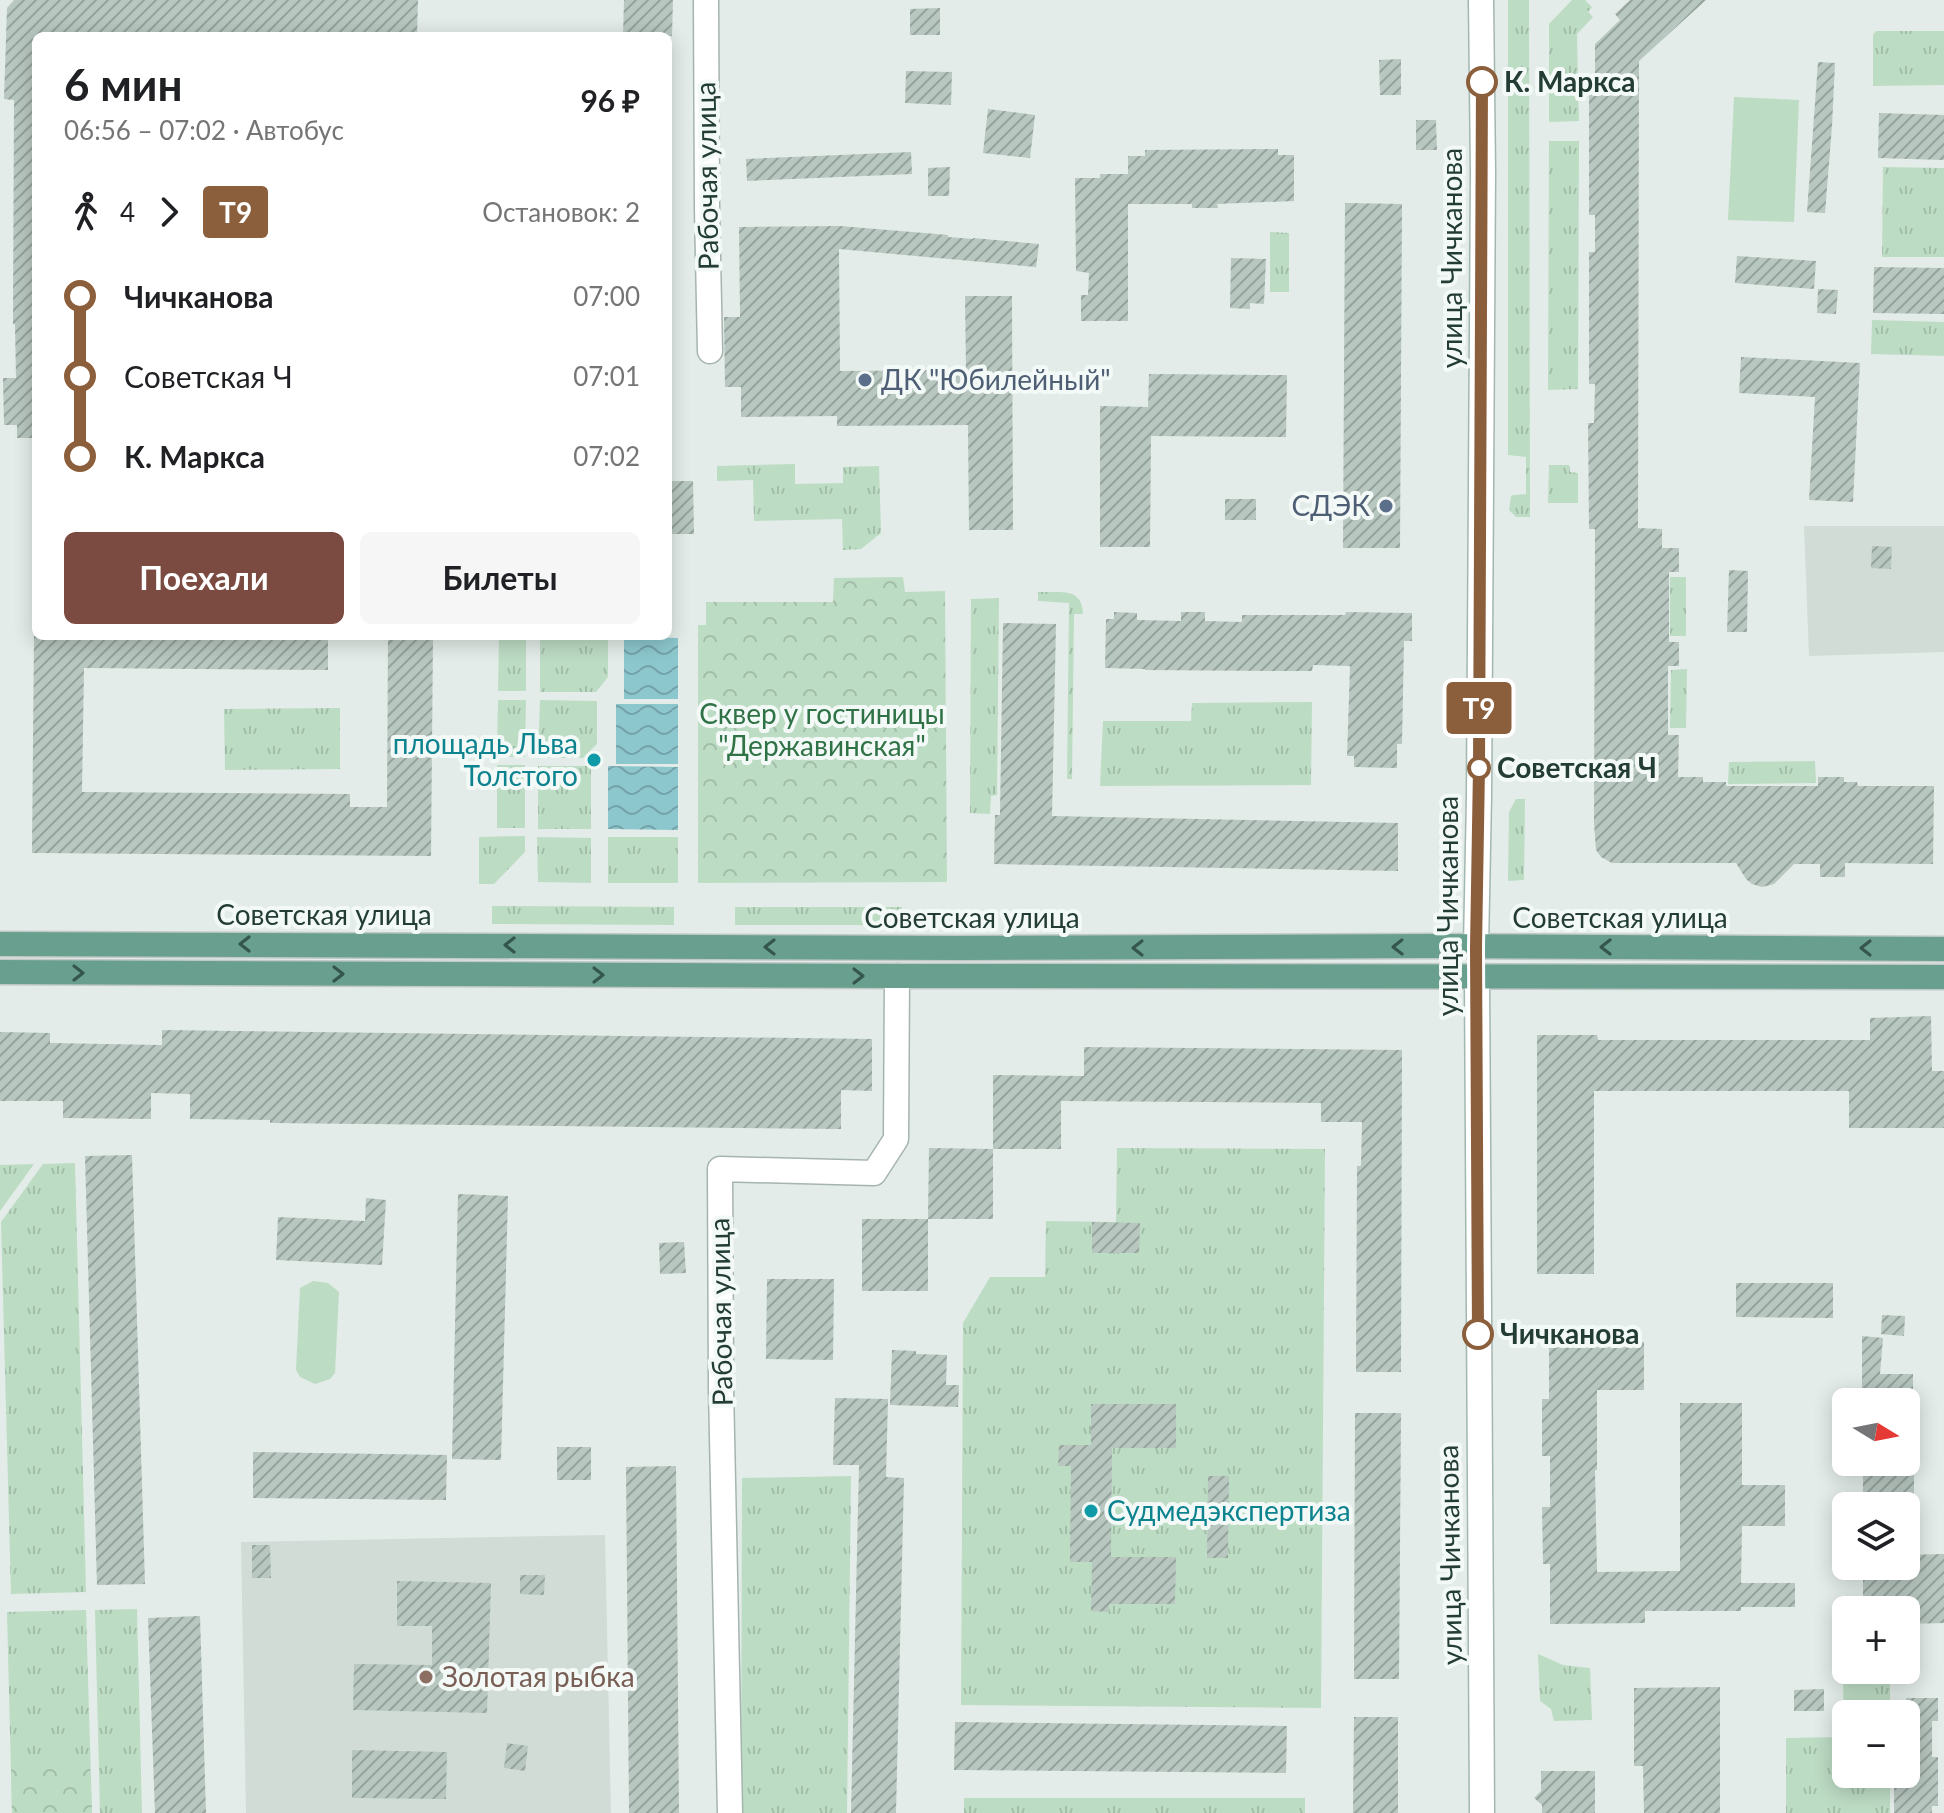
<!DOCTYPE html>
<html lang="ru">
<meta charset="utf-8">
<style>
:root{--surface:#fff;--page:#f6f6f6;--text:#202124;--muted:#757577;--accent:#7b4a40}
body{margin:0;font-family:Lato,sans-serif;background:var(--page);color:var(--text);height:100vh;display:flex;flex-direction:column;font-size:30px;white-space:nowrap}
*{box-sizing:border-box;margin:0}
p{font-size:26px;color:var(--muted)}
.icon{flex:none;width:44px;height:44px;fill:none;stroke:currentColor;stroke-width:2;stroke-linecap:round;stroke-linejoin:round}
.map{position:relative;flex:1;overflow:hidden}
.side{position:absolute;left:32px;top:32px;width:640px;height:608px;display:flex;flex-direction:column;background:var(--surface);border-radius:12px;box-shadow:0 4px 20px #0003}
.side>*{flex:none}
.badge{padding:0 16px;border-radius:6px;font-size:28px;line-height:52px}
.needle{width:52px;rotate:100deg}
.buttons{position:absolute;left:1832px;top:1388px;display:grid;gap:16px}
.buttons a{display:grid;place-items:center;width:88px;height:88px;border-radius:12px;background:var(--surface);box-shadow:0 4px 20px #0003;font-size:40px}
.map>.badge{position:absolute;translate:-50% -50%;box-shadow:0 0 0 4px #fff}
.legs{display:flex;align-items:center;gap:12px;height:88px;padding:0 32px;font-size:26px}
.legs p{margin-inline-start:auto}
.head{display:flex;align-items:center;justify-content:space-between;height:136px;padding:0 32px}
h1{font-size:44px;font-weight:700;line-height:60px}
.action{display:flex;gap:16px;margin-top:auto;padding:16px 32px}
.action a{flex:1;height:92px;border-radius:12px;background:var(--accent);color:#fff;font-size:32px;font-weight:700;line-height:92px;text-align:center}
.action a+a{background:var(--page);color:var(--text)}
ul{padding:0 32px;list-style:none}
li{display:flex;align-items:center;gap:28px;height:80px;font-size:30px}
li i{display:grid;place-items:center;width:12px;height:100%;margin:0 10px;background:currentColor}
li i::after{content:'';width:20px;height:20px;margin:-10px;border:6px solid;border-radius:50%;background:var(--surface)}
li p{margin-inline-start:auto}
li:first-child i{background:linear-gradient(#0000 50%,currentColor 0)}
li:last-child i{background:linear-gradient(currentColor 50%,#0000 0)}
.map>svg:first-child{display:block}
</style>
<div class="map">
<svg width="1944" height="1813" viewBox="0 0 1944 1813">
<defs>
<pattern id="grass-tufts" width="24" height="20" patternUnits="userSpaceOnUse" patternTransform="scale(2)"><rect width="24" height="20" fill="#bddcc4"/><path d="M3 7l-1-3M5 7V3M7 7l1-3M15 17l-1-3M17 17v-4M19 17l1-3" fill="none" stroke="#a2bea9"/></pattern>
<pattern id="park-crowns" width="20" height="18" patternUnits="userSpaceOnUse" patternTransform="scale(2)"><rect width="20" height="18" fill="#bddcc4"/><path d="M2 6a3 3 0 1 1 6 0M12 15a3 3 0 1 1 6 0" fill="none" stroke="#a2bea9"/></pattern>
<pattern id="water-waves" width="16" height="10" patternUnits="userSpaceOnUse" patternTransform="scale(2)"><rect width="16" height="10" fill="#8dc7ce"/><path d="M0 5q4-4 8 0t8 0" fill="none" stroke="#73a3a8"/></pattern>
<pattern id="building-hatch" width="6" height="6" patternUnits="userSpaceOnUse" patternTransform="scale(2)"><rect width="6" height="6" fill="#b8c7c0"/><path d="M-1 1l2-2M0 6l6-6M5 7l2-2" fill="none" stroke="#95a39d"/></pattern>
</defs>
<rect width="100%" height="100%" fill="#e3ece8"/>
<g fill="#d1dcd6">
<polygon points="1804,526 1944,526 1944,652 1809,656"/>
<polygon points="605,1535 611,1813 246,1813 241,1542"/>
</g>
<g fill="url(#grass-tufts)">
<polygon points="1508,0 1529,0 1530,517 1516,517 1509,510 1511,496 1514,495 1526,494 1526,457 1508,455"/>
<polygon points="1572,0 1585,0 1592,7 1588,12 1593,17 1577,34 1579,121 1549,122 1549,24"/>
<polygon points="1876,31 1944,31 1944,85 1873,86 1873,35"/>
<polygon points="1549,141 1579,141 1578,389 1548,390"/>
<polygon points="1883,167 1944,168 1944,257 1882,257"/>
<polygon points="1270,232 1289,233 1289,292 1270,292"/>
<polygon points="1872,320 1944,322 1944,356 1871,354"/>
<polygon points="795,464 795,484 843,483 843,467 879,466 881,533 861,549 843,550 842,519 754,521 753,480 717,481 717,466"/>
<polygon points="1549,465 1569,465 1570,472 1578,473 1578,503 1548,503"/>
<rect x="1670" y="577" width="16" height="59"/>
<path d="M1038,592C1060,593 1082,586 1083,614H1074L1072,779H1067L1069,603L1038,601Z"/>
<polygon points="999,598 997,795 991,796 990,814 970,813 971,599"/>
<polygon points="499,637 526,637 526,691 498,691"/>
<polygon points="540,637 608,637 608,677 596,692 540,692"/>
<polygon points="1687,669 1686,728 1670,728 1671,670"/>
<polygon points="498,700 526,700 525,757 497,757"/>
<polygon points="540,700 597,701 597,744 583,758 538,758"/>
<polygon points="1312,702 1311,785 1100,786 1103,721 1191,721 1192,703"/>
<polygon points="340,708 340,769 225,770 224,709"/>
<polygon points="1815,761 1816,783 1728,784 1729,762"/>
<rect x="497" y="765" width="28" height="63"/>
<rect x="538" y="766" width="53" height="63"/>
<polygon points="1516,799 1525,799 1524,880 1508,881 1509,812"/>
<polygon points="525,836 525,852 494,884 479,884 479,837"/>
<polygon points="537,837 591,838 591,883 538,882"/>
<rect x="608" y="837" width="70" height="46"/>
<polygon points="492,906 674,907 674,925 492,924"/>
<rect x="735" y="907" width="167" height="18"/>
<polygon points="1117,1148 1325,1149 1321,1708 961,1705 963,1323 990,1277 1045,1277 1046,1221 1116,1222"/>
<polygon points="75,1163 86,1592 11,1594 1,1222 43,1164"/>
<polygon points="34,1164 0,1211 0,1165"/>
<polygon points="851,1476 847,1813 741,1813 742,1478"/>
<polygon points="137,1609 142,1813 100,1813 95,1610"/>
<polygon points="86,1610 92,1813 12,1813 7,1612"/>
<polygon points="1538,1654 1563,1665 1590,1668 1592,1720 1554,1721 1551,1709 1540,1701"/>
<polygon points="1843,1679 1890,1679 1890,1714 1846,1714 1846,1774 1890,1774 1890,1813 1786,1813 1786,1738 1844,1737"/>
<rect x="964" y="1798" width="341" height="15"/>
</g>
<g fill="url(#park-crowns)">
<polygon points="903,577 905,592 945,591 947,882 698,883 698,625 706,625 706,602 833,602 834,578"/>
<polygon points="90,1764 92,1813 12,1813 11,1767"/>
</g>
<g fill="#bddcc4">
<polygon points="1734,97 1799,100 1794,222 1728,220"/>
<polygon points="313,1281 328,1283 339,1292 335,1373 330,1379 315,1384 300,1377 296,1370 300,1288"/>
</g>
<g fill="url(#water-waves)">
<polygon points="624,637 678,638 678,699 624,699"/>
<rect x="616" y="704" width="62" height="60"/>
<polygon points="608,766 678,767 678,830 608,829"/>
</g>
<g fill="url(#building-hatch)">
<polygon points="14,0 418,0 417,36 36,36 36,438 17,438 17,425 4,425 3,378 16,378 15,324 13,324 14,100 4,99 7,8"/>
<polygon points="624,0 673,0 672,36 623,36"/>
<polygon points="1630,0 1706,0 1639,61 1638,528 1662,529 1662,548 1679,548 1679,572 1669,572 1669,642 1679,642 1679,666 1668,666 1668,735 1679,735 1678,777 1703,777 1703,782 1726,782 1726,786 1818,786 1818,777 1844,777 1844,782 1857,782 1858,786 1934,786 1933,864 1845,863 1845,877 1820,877 1820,864 1794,864 1774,884 1762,887 1752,884 1746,879 1736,863 1612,863 1601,857 1596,850 1594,823 1595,529 1589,529 1588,423 1594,423 1595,384 1589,384 1589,252 1595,252 1595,215 1589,215 1589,82 1595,82 1595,44 1620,20 1615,14"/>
<polygon points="940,8 940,35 910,35 910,9"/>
<polygon points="1401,59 1401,95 1380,95 1379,60"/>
<polygon points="1818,62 1835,63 1832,126 1825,213 1807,212"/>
<polygon points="906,71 952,72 951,105 905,103"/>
<polygon points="988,109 1035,115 1030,158 983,153"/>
<polygon points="1879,113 1944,115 1944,160 1878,158"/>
<polygon points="1416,120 1436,120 1437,150 1416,150"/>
<polygon points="1278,149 1278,155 1294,155 1294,201 1217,204 1218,208 1192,208 1192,204 1128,204 1128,321 1081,321 1081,295 1088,295 1089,273 1076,271 1075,178 1100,178 1100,174 1128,174 1128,156 1145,156 1145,150"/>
<polygon points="911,152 912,174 747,181 746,159"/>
<polygon points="950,167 949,196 928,196 928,168"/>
<polygon points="1345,203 1402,204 1400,548 1343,548"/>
<polygon points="840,226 948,235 948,237 973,239 973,238 1039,244 1036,267 839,249 840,371 966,370 965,296 1012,296 1013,530 969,530 968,425 837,426 837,416 741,417 741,387 725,387 724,317 740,317 739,227"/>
<polygon points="1737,256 1816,261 1814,289 1735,283"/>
<polygon points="1231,258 1266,259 1264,304 1250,303 1250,309 1230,308"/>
<polygon points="1874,267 1944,268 1944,314 1873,313"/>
<polygon points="1818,289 1838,290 1836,314 1817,313"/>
<polygon points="1741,357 1860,363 1853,502 1809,500 1815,397 1739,393"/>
<polygon points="1149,374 1287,375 1286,437 1151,436 1150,547 1100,547 1100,406 1148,407"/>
<polygon points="668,481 693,481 694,534 668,534"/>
<rect x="1225" y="499" width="31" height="21"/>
<polygon points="1872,546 1892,547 1891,569 1871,568"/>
<polygon points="1729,570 1748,571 1747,632 1727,632"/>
<polygon points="1114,612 1137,613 1137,620 1181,621 1181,612 1205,612 1205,621 1242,622 1242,615 1345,615 1346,612 1412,613 1412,641 1404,641 1402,744 1397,744 1397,768 1354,767 1354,756 1347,756 1350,666 1313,665 1312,671 1281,671 1145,670 1145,669 1105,668 1106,619 1114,619"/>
<polygon points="1003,623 1056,624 1052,816 1398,823 1398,871 994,864 995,815 1000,815"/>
<polygon points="34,636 328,636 328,670 84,668 82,792 350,794 350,807 387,807 388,636 433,636 431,856 32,853"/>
<polygon points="1931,1016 1932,1071 1944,1071 1944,1128 1849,1128 1849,1091 1594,1091 1594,1274 1537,1274 1537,1035 1597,1035 1598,1040 1870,1040 1870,1018"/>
<polygon points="162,1030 872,1039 872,1091 841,1090 841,1129 270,1123 270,1120 190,1119 190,1094 151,1093 151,1119 63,1118 63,1101 0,1101 0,1032 50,1033 50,1043 162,1045"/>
<polygon points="1084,1047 1402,1050 1401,1372 1356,1372 1357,1166 1361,1166 1362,1122 1321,1122 1321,1103 1061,1101 1061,1149 993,1149 993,1075 1084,1076"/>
<polygon points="929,1148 993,1149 993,1219 928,1219"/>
<polygon points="132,1155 145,1584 97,1585 85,1156"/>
<polygon points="458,1194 508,1196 501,1460 452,1459"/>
<polygon points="366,1198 386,1200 382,1265 276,1260 278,1217 365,1221"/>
<rect x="862" y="1219" width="66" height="72"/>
<polygon points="1092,1222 1140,1223 1139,1253 1092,1253"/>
<polygon points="684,1242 686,1273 660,1274 659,1243"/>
<polygon points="767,1279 834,1279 833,1360 766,1359"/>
<polygon points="1736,1283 1833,1283 1833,1318 1736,1317"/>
<polygon points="1882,1315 1905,1316 1904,1336 1881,1334"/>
<polygon points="1593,1336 1607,1342 1644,1342 1644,1390 1597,1390 1597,1470 1595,1470 1597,1572 1680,1571 1680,1403 1742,1403 1742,1485 1785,1485 1785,1526 1742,1526 1741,1583 1795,1583 1795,1607 1741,1607 1741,1611 1645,1611 1645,1623 1550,1624 1550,1564 1543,1564 1542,1507 1550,1507 1550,1456 1542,1456 1542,1399 1549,1399 1549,1343 1578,1343"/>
<polygon points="1862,1336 1883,1338 1880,1374 1913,1374 1913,1402 1862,1402"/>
<polygon points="892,1350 916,1351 916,1354 947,1355 946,1385 959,1385 958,1407 890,1405"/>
<polygon points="835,1398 888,1399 886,1477 904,1478 896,1813 851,1813 859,1465 833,1465"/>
<polygon points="1091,1404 1176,1404 1176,1448 1112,1448 1111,1557 1176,1557 1175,1604 1109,1604 1109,1612 1091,1611 1092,1562 1070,1562 1071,1466 1058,1466 1059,1445 1091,1445"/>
<polygon points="1355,1413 1401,1413 1399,1679 1354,1679"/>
<rect x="557" y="1447" width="34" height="33"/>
<polygon points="253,1452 447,1455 446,1500 253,1498"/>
<rect x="1863" y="1462" width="51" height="44"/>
<polygon points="676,1466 679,1813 629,1813 626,1467"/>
<polygon points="1208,1476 1229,1476 1228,1558 1207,1558"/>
<polygon points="252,1545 270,1545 271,1578 252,1578"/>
<polygon points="1944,1554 1944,1623 1906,1624 1906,1610 1863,1610 1863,1566 1906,1566 1906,1555"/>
<polygon points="520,1575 545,1575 544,1595 520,1594"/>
<polygon points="397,1581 491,1583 487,1713 353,1710 354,1664 432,1665 432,1626 397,1626"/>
<polygon points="200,1616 206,1813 155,1813 148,1618"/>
<polygon points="1720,1687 1720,1813 1644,1813 1643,1766 1634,1766 1634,1688"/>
<polygon points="1824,1689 1824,1711 1794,1711 1794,1690"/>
<polygon points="1906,1698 1938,1698 1938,1721 1932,1721 1932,1757 1938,1757 1938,1806 1932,1806 1932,1813 1894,1813 1894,1774 1906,1774"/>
<polygon points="1354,1717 1398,1717 1398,1813 1353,1813"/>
<polygon points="955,1722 1287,1726 1286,1773 954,1770"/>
<polygon points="507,1743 528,1746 525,1771 504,1768"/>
<polygon points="352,1750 447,1752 446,1799 352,1798"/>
<polygon points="1541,1771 1595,1771 1595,1813 1542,1813 1542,1805 1534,1798 1541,1791"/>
</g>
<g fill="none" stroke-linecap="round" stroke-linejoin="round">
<defs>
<g id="street">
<polyline points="706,0 707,209 710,351"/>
<polyline points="730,1813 721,1388 720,1169 874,1173 896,1139 897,976"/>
</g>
<g id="secondary">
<polyline points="1476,947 1479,796 1483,172 1481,0"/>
<polyline points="1477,977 1482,1813"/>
</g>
<g id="primary">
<polyline points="0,944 960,948 1428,946 1944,949"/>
<polyline points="0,972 897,976 1944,977"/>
</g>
</defs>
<use href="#street" stroke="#a6b4af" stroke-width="27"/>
<use href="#secondary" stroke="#a2b7af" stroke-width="27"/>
<use href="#primary" stroke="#c1c9c6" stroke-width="27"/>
<use href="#street" stroke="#fff" stroke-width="24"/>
<use href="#secondary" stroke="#fff" stroke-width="24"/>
<use href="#primary" stroke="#699f8f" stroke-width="24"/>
</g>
<defs><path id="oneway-chevron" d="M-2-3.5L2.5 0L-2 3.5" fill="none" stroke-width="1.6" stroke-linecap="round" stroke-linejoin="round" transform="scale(2)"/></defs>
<g stroke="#34564c">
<use href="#oneway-chevron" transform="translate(245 944) rotate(-180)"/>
<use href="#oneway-chevron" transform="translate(510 945) rotate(-180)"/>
<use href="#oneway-chevron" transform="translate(770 947) rotate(-180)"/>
<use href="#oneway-chevron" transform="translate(1398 947) rotate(179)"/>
<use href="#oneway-chevron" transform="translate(1606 947) rotate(-180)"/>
<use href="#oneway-chevron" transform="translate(1138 948) rotate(180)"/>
<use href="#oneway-chevron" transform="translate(1866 948) rotate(-180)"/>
<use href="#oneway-chevron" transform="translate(78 973)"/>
<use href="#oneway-chevron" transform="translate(338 974)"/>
<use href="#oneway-chevron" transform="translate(598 975)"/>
<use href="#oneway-chevron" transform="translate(858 976)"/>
</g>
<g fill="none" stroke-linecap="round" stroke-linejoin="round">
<defs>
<polyline id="line-1" points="1478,1334 1476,947 1479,768 1482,82"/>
</defs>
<use href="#line-1" stroke="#fff" stroke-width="18"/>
<use href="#line-1" stroke="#8b5e3c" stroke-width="12"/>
</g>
<g fill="#fff" stroke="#8b5e3c" stroke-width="4">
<circle cx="1482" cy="82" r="14"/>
<circle cx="1479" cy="768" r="10"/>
<circle cx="1478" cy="1334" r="14"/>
</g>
<g fill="#5c6f8a" stroke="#f3f9f6" stroke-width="3">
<circle cx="865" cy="380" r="8"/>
<circle cx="1386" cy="506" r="8"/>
</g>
<g fill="#0f9aa8" stroke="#f3f9f6" stroke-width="3">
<circle cx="594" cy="760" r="8"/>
<circle cx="1091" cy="1511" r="8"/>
</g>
<circle fill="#8d6e63" stroke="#f3f9f6" stroke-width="3" cx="426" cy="1677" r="8"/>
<g text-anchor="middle" stroke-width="8" stroke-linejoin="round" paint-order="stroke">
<g font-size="28" font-weight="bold" fill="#233d35" stroke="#f3f9f6" text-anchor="start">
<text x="1504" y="92">К. Маркса</text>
<text x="1497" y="778">Советская Ч</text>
<text x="1500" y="1344">Чичканова</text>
</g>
<g font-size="28" fill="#233d35" stroke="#f3f9f6">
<text transform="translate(707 176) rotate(-91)" y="10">Рабочая улица</text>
<text transform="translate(1452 258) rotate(-90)" y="10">улица Чичканова</text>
<text transform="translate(1448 906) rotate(-90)" y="10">улица Чичканова</text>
<text x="324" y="925">Советская улица</text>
<text x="972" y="928">Советская улица</text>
<text x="1620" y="928">Советская улица</text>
<text transform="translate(721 1312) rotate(-91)" y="10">Рабочая улица</text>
<text transform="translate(1450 1555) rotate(-91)" y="10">улица Чичканова</text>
</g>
<g font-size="28" fill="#4e5e75" stroke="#f3f9f6" text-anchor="start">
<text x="881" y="390">ДК "Юбилейный"</text>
<text x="1370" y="516" text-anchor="end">СДЭК</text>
</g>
<g font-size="28" fill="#2f7246" stroke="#f3f9f6">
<text x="822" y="724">Сквер у гостиницы<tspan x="822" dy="32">"Державинская"</tspan></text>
</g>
<g font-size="28" fill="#0d838f" stroke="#f3f9f6" text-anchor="end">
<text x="578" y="754">площадь Льва<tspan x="578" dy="32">Толстого</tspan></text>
<text x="1107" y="1521" text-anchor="start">Судмедэкспертиза</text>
</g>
<g font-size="28" fill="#785e54" stroke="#f3f9f6" text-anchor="start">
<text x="442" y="1687">Золотая рыбка</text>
</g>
</g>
</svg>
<div class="buttons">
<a><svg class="needle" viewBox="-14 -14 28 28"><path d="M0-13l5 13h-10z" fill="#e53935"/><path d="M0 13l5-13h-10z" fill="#757577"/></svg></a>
<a><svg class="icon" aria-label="layers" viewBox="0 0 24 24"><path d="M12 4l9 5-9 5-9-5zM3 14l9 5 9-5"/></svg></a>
<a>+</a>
<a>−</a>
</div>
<b class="badge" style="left:1479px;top:708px;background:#8b5e3c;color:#fff">Т9</b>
<section class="side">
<div class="head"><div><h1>6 мин</h1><p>06:56 – 07:02 · Автобус</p></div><b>96 ₽</b></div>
<div class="legs"><svg class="icon" aria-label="walk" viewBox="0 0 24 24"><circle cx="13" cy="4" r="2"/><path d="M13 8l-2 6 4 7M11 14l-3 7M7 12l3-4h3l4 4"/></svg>4<svg class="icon" aria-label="forward" viewBox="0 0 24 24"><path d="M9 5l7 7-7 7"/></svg><b class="badge" style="background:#8b5e3c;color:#fff">Т9</b><p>Остановок: 2</p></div>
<ul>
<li><i style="color:#8b5e3c"></i><b>Чичканова</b><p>07:00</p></li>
<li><i style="color:#8b5e3c"></i><span>Советская Ч</span><p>07:01</p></li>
<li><i style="color:#8b5e3c"></i><b>К. Маркса</b><p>07:02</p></li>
</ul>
<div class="action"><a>Поехали</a><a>Билеты</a></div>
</section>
</div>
